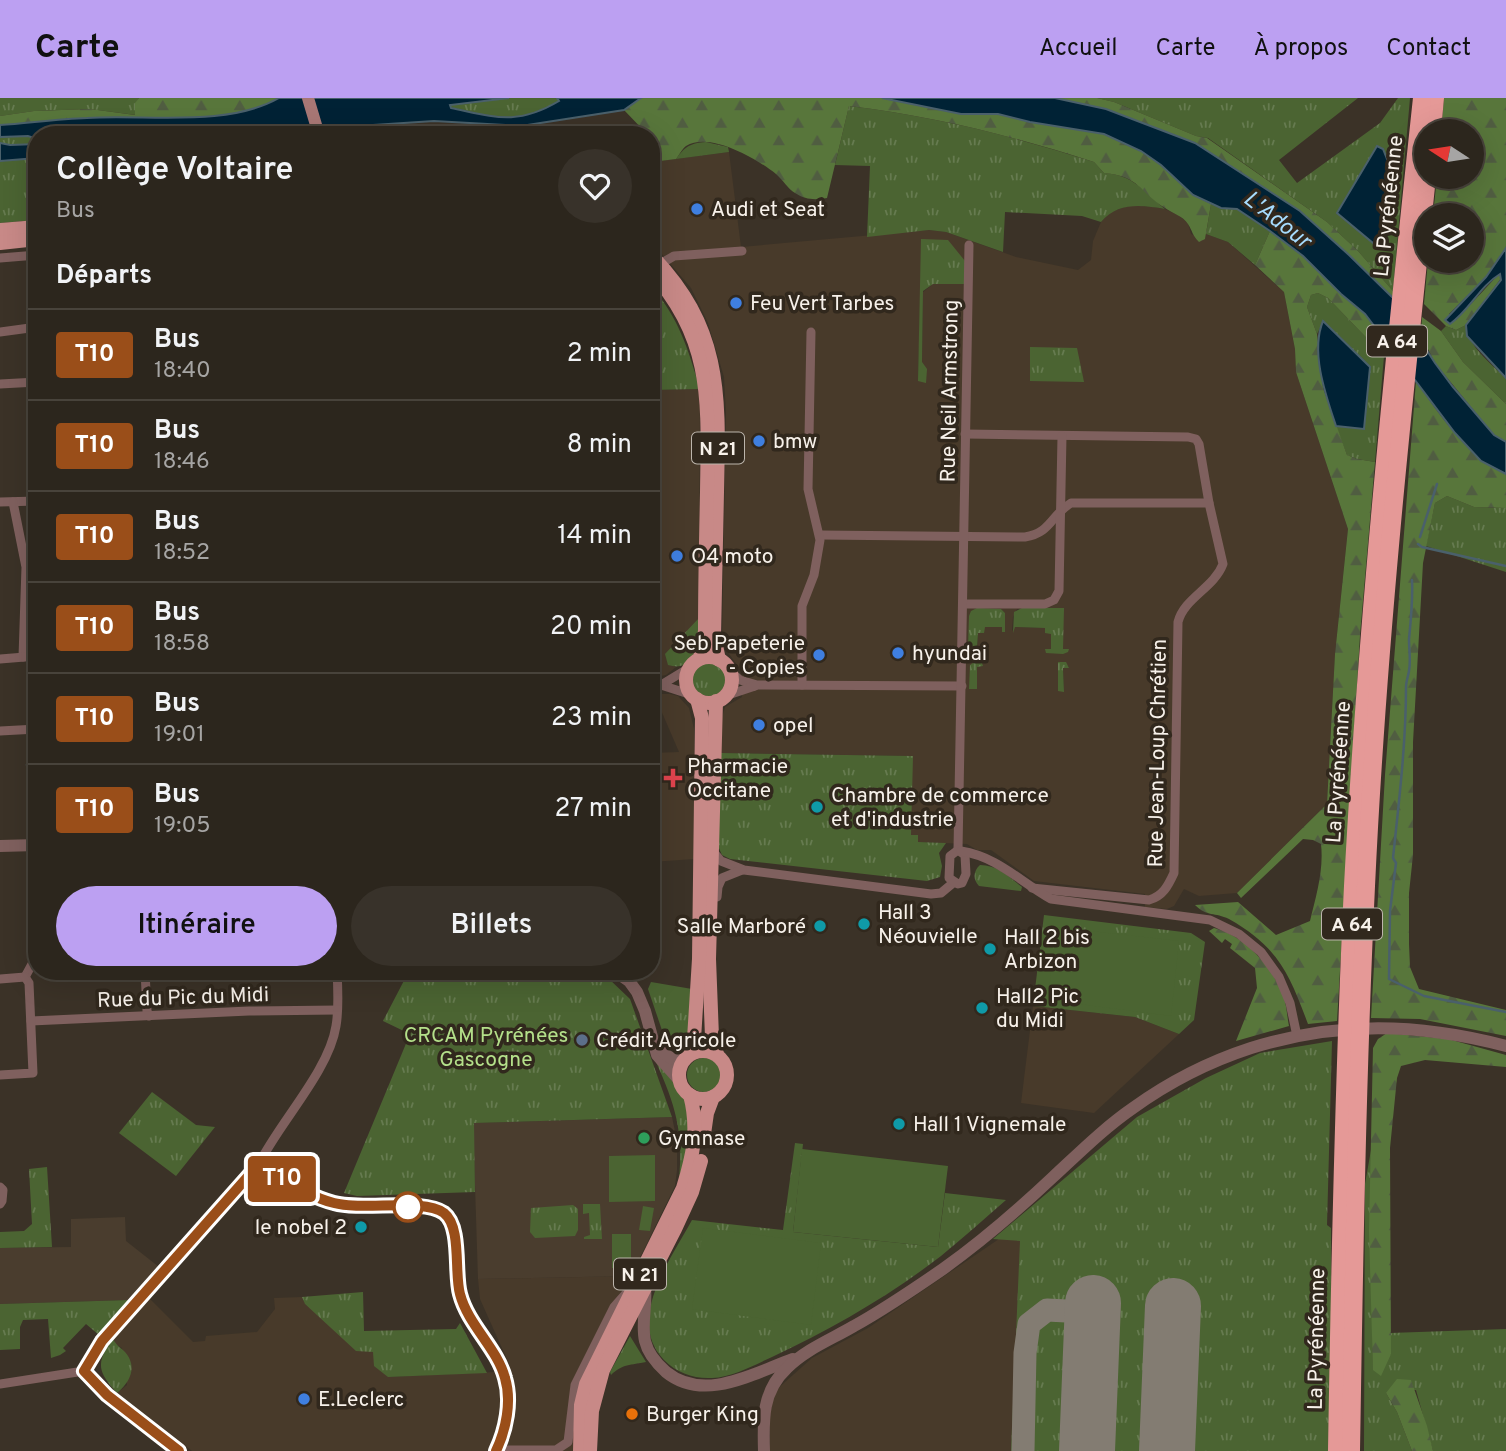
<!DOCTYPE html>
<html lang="fr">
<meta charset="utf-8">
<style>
:root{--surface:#2c261d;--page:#38322a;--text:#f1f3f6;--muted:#a6a5a4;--line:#48433b;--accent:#bca0f2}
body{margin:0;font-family:Overpass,sans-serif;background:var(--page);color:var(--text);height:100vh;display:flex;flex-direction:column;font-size:26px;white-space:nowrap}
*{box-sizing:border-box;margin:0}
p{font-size:23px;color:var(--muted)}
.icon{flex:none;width:38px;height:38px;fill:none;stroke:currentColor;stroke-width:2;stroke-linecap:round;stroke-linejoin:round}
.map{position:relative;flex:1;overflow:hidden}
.details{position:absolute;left:28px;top:28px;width:632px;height:854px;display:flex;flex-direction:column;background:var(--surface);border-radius:28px;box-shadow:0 7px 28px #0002,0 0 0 2px var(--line)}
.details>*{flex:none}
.badge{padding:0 14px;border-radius:5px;font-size:24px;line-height:46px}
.needle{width:46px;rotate:282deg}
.fabs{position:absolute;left:1414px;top:21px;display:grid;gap:14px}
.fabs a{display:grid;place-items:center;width:70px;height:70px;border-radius:50%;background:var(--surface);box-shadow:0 7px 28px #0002,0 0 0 2px var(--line);font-size:35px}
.map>.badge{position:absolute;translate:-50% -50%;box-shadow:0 0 0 4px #fff}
h2{padding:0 28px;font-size:26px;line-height:63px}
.round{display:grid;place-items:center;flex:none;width:74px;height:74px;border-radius:37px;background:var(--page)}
.head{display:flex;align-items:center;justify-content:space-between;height:119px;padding:0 28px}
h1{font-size:33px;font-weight:600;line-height:52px}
.action{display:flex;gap:14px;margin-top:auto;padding:14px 28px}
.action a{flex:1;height:80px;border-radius:42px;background:var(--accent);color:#111;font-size:28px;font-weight:600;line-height:80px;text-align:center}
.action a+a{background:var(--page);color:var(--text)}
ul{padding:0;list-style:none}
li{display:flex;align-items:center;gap:21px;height:91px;padding:0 28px;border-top:2px solid var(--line)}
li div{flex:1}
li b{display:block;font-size:26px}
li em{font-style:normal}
li .badge{min-width:77px;font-weight:700;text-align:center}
header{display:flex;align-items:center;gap:42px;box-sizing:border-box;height:98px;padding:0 35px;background:var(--accent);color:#111}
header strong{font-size:33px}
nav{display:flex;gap:38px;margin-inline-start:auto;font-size:24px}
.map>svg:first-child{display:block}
</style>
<header>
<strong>Carte</strong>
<nav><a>Accueil</a><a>Carte</a><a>À propos</a><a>Contact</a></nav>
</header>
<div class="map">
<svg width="1506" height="1353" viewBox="0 0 1506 1353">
<defs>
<pattern id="grass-tufts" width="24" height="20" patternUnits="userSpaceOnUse" patternTransform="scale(1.75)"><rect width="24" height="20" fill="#4b6432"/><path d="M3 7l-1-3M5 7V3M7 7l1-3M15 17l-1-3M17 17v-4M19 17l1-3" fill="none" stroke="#667b50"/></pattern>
<pattern id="forest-firs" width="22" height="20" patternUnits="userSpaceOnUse" patternTransform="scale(1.75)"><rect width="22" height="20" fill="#58763b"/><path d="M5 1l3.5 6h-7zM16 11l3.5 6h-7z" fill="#505d41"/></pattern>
</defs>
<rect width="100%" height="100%" fill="#3b3227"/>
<g fill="#483a2a" fill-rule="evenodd">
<path d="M729,54L741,149L929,132L946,134L1016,159L1078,172L1091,162L1093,143L1101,124L1110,114L1131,107L1153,109L1165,111L1178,117L1188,125L1191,136L1205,141L1206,136L1228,144L1284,194L1295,251L1296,274L1348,431L1335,556L1327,706L1237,795L1199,798L1184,791L1174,808L1167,811L1145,809V796L1034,783L991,752H977L967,746L918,744L910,737L912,658L721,655L722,619L725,609L742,599V574L727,553L722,541L726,315L724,279L708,225L691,190L661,155L651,147V64ZM922,141L964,186H933L923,194L922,264L918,283ZM1063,510V551H1051V536L1045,530L1015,529L1012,533L1013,519L1017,511ZM1001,511L1005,515V534L1003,529H984L978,535L977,550H968L971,513ZM1058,564H1065L1069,570H1063L1064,593H1058Z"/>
<polygon points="700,291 699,520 689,533 674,545 668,566 676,569 666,577 651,580 651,335 653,334 651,292"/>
<polygon points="654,596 670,596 678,598 689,610 694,631 695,761 651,764 651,655 679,654"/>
<polygon points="1033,908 1135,919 1179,936 1094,1015 1021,1005"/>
<polygon points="1115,1047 1285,1353 770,1353 770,1309 775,1293 812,1260 868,1230 996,1143"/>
<polygon points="631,1178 578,1286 573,1353 192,1353 117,1295 127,1287 122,1250 115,1246 113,1241 150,1201 193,1244 205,1243 206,1238 257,1234 275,1211 274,1200 302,1199 306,1207 373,1254 388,1279 495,1274 510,1268 480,1201 478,1181"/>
</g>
<g fill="#4a3d2e">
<polygon points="672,1019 677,1043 677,1072 675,1088 631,1178 478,1181 473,1025"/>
<polygon points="125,1119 126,1143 159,1169 129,1202 0,1206 0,1150 71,1149 71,1121"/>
</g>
<g fill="url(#grass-tufts)">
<polygon points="0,0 139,0 135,6 136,17 90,11 34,13 0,18"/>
<path d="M509,0H557L559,3C517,28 495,19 450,9V7Z"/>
<polygon points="1097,0 1358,0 1279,62 1297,85 1380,25 1398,0 1410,0 1393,193 1358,153 1327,124 1208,40 1196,38 1114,4"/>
<path d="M849,8C933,18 1013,38 1094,64L1104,75C1134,77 1143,93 1165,111C1141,107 1118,104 1101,124L1082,118L1005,114L1003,154L946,134L929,132L867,139L870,68L835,67Z"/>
<polygon points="28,38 36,41 37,46 10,47 0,45 0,39"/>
<path d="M706,44L728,49L729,54L676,61C685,48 691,45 706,44Z"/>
<polygon points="37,60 37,122 0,125 0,63"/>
<polygon points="1211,106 1221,110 1237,111 1270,133 1255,167 1228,144 1206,136"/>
<polygon points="921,141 948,142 965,163 965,186 933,186 923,193 922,264 927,271 926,285 918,283"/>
<path d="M651,188C679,220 688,251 700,291L651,292Z"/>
<polygon points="1318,195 1328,200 1384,258 1375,364 1357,361 1347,357 1336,328 1364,331 1323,224 1317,236 1307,209 1311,197"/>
<path d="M1466,227C1467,247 1492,267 1506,280V306L1463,264L1441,233L1446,228L1456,232Z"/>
<polygon points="1030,249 1077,250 1084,284 1030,283"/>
<polygon points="1447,398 1474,409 1506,410 1506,474 1426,448 1435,405"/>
<polygon points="977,510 1001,511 1005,515 1005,534 1002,534 1002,529 985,529 984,535 978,535 977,550 984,550 978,556 971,554 968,550 969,518 971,513"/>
<polygon points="1022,510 1064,510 1063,551 1069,551 1068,554 1063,556 1046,555 1045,551 1051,551 1051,536 1045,535 1045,530 1015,529 1013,535 1014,514"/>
<path d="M699,520C698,539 698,576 668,567L665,556Z"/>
<polygon points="976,563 982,565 983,568 977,569 977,591 969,591 970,567"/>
<polygon points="1058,564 1066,564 1069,570 1063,570 1064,594 1058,593"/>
<circle cx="709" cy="581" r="17"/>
<polygon points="721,655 913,658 911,737 918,737 918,744 946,745 939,755 942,768 940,779 927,783 730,761 722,757 718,748"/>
<path d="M980,767C998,767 1009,779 1022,789L1021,793L979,788C972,781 974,772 980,767Z"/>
<polygon points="1044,817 1191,835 1205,844 1194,922 1179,936 1135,919 1033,908"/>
<polygon points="409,873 586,873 608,880 630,901 672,1019 474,1025 475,1094 357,1098 344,1095 410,936 383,923"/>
<polygon points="651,884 692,891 692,928 686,951 676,956 666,944 648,891"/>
<polygon points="1332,943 1327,1127 1331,1130 1332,1353 1011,1353 1020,1143 993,1141 1137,1019 1206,980 1260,955"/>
<circle cx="704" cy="977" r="17"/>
<path d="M656,964C673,983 692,1004 692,1032C692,1047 683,1066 679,1081C684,1035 675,1006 656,964Z"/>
<polygon points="152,994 196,1027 215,1029 176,1078 119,1035"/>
<path d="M795,1045L803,1046L793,1134L938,1149L945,1095L1006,1102C984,1121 963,1140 941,1158C889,1198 832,1231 772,1259C754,1267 733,1279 712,1280C694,1281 677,1275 664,1262C625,1222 671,1161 692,1122L783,1132Z"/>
<polygon points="1371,1052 1373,1272 1391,1256 1390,1235 1506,1231 1506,1353 1433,1353 1416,1292 1386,1295 1397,1314 1412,1353 1364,1353 1365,1086"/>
<polygon points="47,1069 52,1149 0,1150 0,1134 24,1133 32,1126 29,1071"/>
<polygon points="583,1106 600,1106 602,1141 584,1141 584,1139 590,1137 589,1115 583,1116"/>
<polygon points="573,1107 578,1111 578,1132 575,1138 535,1140 530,1134 531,1110"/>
<polygon points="363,1194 364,1233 456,1231 460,1225 487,1275 388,1279 374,1268 373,1254 356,1253 305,1206 302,1199"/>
<polygon points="129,1202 99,1237 86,1226 63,1250 66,1253 60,1257 51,1260 48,1221 23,1222 20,1229 20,1251 0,1252 0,1206"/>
<path d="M630,1238L646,1264C631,1267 622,1266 611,1277L610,1274Z"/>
<path d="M113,1241C116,1247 120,1249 125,1254C138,1269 130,1284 117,1295C98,1274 95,1265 113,1241Z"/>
</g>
<g fill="url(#forest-firs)">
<path d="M139,0H279C226,30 146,16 87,20C58,21 29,25 0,27V18L34,13L90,11L135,17V5Z"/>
<path d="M641,0H882L961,16H998L1030,24L1104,36L1142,53L1161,67L1193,97L1211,106L1205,141L1199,144C1192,137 1193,134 1188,126C1183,118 1172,115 1165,110C1139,94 1140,78 1104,75L1094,64C1013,38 934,18 849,8L827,100C815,102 806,102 795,95C788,91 783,82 776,76C757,61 710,33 686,48C682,51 679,57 676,61L660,63L659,48L651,40V37H648L624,12Z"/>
<polygon points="1055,0 1097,0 1114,4 1196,38 1207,40 1327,124 1358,153 1393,193 1393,200 1376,184 1106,11"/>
<polygon points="1444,0 1506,0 1506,150 1486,179 1449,216 1456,222 1498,177 1502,179 1466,227 1456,232 1446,228 1424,206 1428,163 1472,163 1472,117 1433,117 1437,79 1472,79 1472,33 1441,33"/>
<path d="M1270,133L1303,158L1341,196L1365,216L1385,240L1384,258L1328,200L1318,195L1311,197L1307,209L1317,236L1323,290L1347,357L1357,361L1375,364L1360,537L1337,923L1308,926C1289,875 1278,849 1229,821C1215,814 1207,819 1195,807L1238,804L1276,837L1310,823C1316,798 1324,772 1321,746L1313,742L1303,741L1241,800L1237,795L1327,706L1335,556L1348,431L1296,274L1295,251L1284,194L1255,167Z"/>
<polygon points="1422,219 1441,233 1463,264 1506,306 1506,344 1494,337 1435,265 1421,237"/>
<path d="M1416,283C1441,319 1466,356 1506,376V410L1474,409L1447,398L1435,405L1423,465L1413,644V757L1409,795V846L1410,869L1419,891L1506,912V938L1420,921L1371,920L1385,677Z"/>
<path d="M1214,830C1246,838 1273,870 1284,900C1287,909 1287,919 1289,928L1236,943L1257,890L1255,870L1230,850L1232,846L1225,841L1222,845L1209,833Z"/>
<polygon points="1387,935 1448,941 1506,957 1506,969 1425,962 1401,968 1397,980 1390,1050 1391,1256 1381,1278 1373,1272 1369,1133 1373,950 1378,941"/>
<polygon points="1397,1281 1411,1282 1427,1328 1433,1353 1412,1353 1397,1314 1386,1295"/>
</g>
<g fill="#4b6432">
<polygon points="1056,829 1179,843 1171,918 1048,902"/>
<polygon points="802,1051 948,1068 938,1149 793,1134"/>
<polygon points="655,1057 655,1103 609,1104 609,1058"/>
<polygon points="643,1108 654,1110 650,1133 639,1132"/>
<polygon points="703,1130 821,1145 811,1227 692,1211"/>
<rect x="612" y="1136" width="19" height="34"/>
</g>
<g fill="#002235" stroke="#4a606b" stroke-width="2">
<path d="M279,0H509L450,7L451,10C495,19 517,28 559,3L557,0H641L624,12L521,28L434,23L373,27L340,37H37V41L28,38L0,39V27C29,25 58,21 87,20C146,16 226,30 279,0Z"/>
<polygon points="882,0 1055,0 1106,11 1195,45 1300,113 1349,157 1393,200 1435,265 1453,289 1494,337 1506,344 1506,376 1481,363 1455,335 1365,216 1341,196 1303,158 1270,133 1237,111 1221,110 1193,97 1161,67 1141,53 1104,36 1030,24 998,16 961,16"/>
<polygon points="0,45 10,47 37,46 37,60 0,63"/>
<polygon points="1377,48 1383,51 1389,66 1379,150 1337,115"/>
<path d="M1506,150V280L1467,238L1466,227L1501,182L1500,176C1480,188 1469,213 1450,226L1445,222L1486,179Z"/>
<path d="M1323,223L1370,269L1364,331L1336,328C1326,298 1310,254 1323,223Z"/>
</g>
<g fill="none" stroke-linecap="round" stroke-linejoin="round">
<g stroke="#4a606b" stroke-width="2.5">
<polyline points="1420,439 1437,386"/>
<polyline points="1418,446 1422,449 1506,468"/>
<path d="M1412,482C1413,502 1411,521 1409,541C1409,552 1411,563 1409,573C1408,579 1406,584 1406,589C1406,646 1399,703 1393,760L1396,765L1390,813L1389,881L1424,898L1506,914"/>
<polyline points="27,667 37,665"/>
</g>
<polyline stroke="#837c72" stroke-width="23" points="1023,1353 1025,1255 1029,1226 1047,1212 1086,1214"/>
<g stroke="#837c72" stroke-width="56">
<polyline points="1087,1353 1093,1205"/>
<polyline points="1167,1353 1173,1208"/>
</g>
<g stroke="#7f605e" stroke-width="9">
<polyline points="0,160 37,157"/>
<polyline points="660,166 674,158 742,153"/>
<polyline points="0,234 37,229"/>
<polyline points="0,286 37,284"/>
<polyline points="965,336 1188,339 1196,341 1199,346 1209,405"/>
<polyline points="0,404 37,403"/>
<polyline points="13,404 26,469 23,559"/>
<path d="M820,437L1025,439C1051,435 1051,417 1071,405H1209L1223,466C1214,490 1184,500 1178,524L1174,775C1168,788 1163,798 1149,802L1032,790"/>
<polyline points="964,506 1045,506 1054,502 1059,493 1062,338"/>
<polyline points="0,561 37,558"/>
<polyline points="729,572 740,582 757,587 962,588"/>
<polyline points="651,587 661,587 692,597"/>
<polyline points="661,587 689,570"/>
<polyline points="802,587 802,508 814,477 820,442 808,391 811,234"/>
<polyline points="725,598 755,588"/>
<polyline points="0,633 37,631"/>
<polyline points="712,752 721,763 744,772 931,796 941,795 953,785"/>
<polyline points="958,752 969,147"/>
<polygon points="958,752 965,757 966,776 962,785 958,786 949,780 950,758"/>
<path d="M961,753C998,759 1019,783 1051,801L1210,822L1239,836L1261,854L1279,879L1290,905L1297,938"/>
<polyline points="717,799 718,789 722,780 742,772"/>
<polyline points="145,873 147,913 149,918"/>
<polyline points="25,879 37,857"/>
<polyline points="0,881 25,879"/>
<polyline points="31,923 249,913 337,912"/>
<polyline points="0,977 33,975 29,885 25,879"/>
<path d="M259,1066C284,1080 306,1098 334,1105C363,1113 423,1100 443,1115C462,1129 454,1175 460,1196C468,1227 497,1250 505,1280C511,1303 506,1332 496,1353"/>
<polyline points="0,1089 3,1092 2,1103 0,1106"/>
<path d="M84,1273L102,1243L259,1066C279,1025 329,973 336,928C339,911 338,891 337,873"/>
<polyline points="84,1273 107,1297 179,1353"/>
<polyline points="0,1286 84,1273"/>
<polyline points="498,1348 506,1352 556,1352 568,1344 575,1287 614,1209 629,1192"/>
</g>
<g stroke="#7f605e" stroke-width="12">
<polyline points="0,748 37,747"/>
<polyline points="615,873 629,883 637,894 645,913 657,957 680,983"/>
<path d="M660,949C665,958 674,964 685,961"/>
<path d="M645,1190C647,1208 641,1226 645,1243C648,1256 656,1265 666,1274C704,1305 754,1275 793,1261"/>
<path d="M764,1353C763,1322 762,1293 787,1270C806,1251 832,1241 854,1228C885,1211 914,1191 943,1171C982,1143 1018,1112 1053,1079C1079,1055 1104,1030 1133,1010C1169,984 1208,964 1251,950C1337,923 1419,925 1506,948"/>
</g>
<polyline stroke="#a87775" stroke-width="12" points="308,0 319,37"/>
<g stroke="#c88987" stroke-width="14">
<polyline points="0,132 37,129"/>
<polyline points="0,145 37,141"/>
<path d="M651,157C723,231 719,298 717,394C716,442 715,490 714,538L719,562"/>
<path d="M651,173C714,242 708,307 707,394C706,440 705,486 705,533L700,560"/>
<circle cx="709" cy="582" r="23"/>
<polyline points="716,603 709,861 712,939 717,956"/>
<circle cx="703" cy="977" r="24"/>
<polyline points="690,956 694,941 699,861 702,620 697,601"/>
<polyline points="703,1043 707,1015 713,999"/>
<path d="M580,1353L581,1307L586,1286L683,1090C693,1058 699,1031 690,997"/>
<polyline points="590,1353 592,1313 603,1272 675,1131 692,1094 701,1063"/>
</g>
<g stroke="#e59997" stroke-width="18">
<polyline points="1432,33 1435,0"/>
<path d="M1337,1353C1340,1164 1344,976 1353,788C1367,524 1394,262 1422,0"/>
<path d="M1351,1353C1354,1165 1357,977 1366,788C1377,551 1402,315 1427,79"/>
</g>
</g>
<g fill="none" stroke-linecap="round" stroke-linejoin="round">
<defs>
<path id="line" d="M179,1353L107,1297L84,1273L102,1243L259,1066C283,1080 306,1098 334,1105C363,1113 423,1100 444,1115C462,1129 454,1175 460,1196C468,1227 497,1250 505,1280C512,1303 506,1332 496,1353"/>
</defs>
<use href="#line" stroke="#fff" stroke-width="16"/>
<use href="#line" stroke="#9a4e19" stroke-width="10"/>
</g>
<g fill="#3f7fe0" stroke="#31281d" stroke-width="2.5">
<circle cx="697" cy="111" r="7"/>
<circle cx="736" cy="205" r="7"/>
<circle cx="759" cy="343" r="7"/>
<circle cx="677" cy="458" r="7"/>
<circle cx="898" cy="555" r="7"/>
<circle cx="819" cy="557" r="7"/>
<circle cx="759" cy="627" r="7"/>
<circle cx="304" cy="1301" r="7"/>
</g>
<path fill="#e0444e" stroke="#31281d" stroke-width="2.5" d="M669.5 669.5h7v7h7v7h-7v7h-7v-7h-7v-7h7z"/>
<g fill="#0f9aa8" stroke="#31281d" stroke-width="2.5">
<circle cx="817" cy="709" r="7"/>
<circle cx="864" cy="826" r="7"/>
<circle cx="820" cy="828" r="7"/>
<circle cx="990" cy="851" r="7"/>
<circle cx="982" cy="910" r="7"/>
<circle cx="899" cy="1026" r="7"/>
<circle cx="361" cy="1129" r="7"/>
</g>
<circle fill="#5c6f8a" stroke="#31281d" stroke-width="2.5" cx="582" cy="942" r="7"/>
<circle fill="#2e9e5b" stroke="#31281d" stroke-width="2.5" cx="644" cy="1040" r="7"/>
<circle fill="#fff" stroke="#9a4e19" stroke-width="3.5" cx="408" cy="1109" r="14"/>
<circle fill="#e8710a" stroke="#31281d" stroke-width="2.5" cx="632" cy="1316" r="7"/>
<g text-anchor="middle" stroke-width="7" stroke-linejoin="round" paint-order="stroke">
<g fill="#31281d" stroke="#bcb5ac" stroke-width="2">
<rect x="1367" y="227.5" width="60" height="31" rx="5"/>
<rect x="692" y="334.5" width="52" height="31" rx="5"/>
<rect x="1322" y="810.5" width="60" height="31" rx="5"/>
<rect x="614" y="1160.5" width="52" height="31" rx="5"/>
</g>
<g font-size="19" font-weight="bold" fill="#f7f1ea">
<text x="1397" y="250">A 64</text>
<text x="718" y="357">N 21</text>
<text x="1352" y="833">A 64</text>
<text x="640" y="1183">N 21</text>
</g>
<g font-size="21" fill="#f7f1ea" stroke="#31281d">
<text transform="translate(1388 108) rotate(-84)" y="7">La Pyrénéenne</text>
<text transform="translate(949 293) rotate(-89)" y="7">Rue Neil Armstrong</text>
<text transform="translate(1157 655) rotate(-89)" y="7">Rue Jean-Loup Chrétien</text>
<text transform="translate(1338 674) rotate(-86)" y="7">La Pyrénéenne</text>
<text transform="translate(183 899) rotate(-2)" y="7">Rue du Pic du Midi</text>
<text transform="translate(1316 1241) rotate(-89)" y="7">La Pyrénéenne</text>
</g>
<g font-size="21" fill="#f7f1ea" stroke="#31281d" text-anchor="start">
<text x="711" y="118">Audi et Seat</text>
<text x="750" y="212">Feu Vert Tarbes</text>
<text x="773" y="350">bmw</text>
<text x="691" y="465">O4 moto</text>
<text x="805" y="552" text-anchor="end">Seb Papeterie<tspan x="805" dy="24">- Copies</tspan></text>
<text x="912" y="562">hyundai</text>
<text x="773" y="634">opel</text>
<text x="687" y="675">Pharmacie<tspan x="687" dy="24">Occitane</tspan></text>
<text x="831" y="704">Chambre de commerce<tspan x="831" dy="24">et d'industrie</tspan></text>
<text x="878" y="821">Hall 3<tspan x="878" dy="24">Néouvielle</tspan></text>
<text x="806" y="835" text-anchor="end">Salle Marboré</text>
<text x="1004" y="846">Hall 2 bis<tspan x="1004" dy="24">Arbizon</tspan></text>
<text x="996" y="905">Hall2 Pic<tspan x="996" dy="24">du Midi</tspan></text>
<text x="596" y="949">Crédit Agricole</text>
<text x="913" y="1033">Hall 1 Vignemale</text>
<text x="658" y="1047">Gymnase</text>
<text x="347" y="1136" text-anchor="end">le nobel 2</text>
<text x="318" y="1308">E.Leclerc</text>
<text x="646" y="1323">Burger King</text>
</g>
<g font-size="21" fill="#b4e08a" stroke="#31281d">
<text x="486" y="944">CRCAM Pyrénées<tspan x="486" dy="24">Gascogne</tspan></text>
</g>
<g font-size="23" font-style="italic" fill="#a6dcfe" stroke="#31281d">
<text transform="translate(1278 121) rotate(38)" y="8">L'Adour</text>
</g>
</g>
</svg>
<div class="fabs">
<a><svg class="needle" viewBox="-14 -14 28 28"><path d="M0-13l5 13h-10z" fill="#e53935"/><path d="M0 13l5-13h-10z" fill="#a6a5a4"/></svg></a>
<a><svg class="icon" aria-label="layers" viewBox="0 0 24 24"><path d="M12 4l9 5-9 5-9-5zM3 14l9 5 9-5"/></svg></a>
</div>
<b class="badge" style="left:282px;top:1081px;background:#9a4e19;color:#fff">T10</b>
<section class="details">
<div class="head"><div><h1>Collège Voltaire</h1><p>Bus</p></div><a class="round"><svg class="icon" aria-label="heart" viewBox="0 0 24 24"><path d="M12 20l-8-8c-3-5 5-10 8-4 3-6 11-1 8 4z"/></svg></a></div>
<h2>Départs</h2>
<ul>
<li><span class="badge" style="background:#9a4e19;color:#fff">T10</span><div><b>Bus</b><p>18:40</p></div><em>2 min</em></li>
<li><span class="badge" style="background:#9a4e19;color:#fff">T10</span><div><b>Bus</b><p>18:46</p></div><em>8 min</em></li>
<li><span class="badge" style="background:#9a4e19;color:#fff">T10</span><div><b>Bus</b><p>18:52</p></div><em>14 min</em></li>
<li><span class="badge" style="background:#9a4e19;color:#fff">T10</span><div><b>Bus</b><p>18:58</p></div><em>20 min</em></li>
<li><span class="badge" style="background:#9a4e19;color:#fff">T10</span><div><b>Bus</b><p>19:01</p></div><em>23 min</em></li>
<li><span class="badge" style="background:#9a4e19;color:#fff">T10</span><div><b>Bus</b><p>19:05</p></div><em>27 min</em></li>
</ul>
<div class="action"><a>Itinéraire</a><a>Billets</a></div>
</section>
</div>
